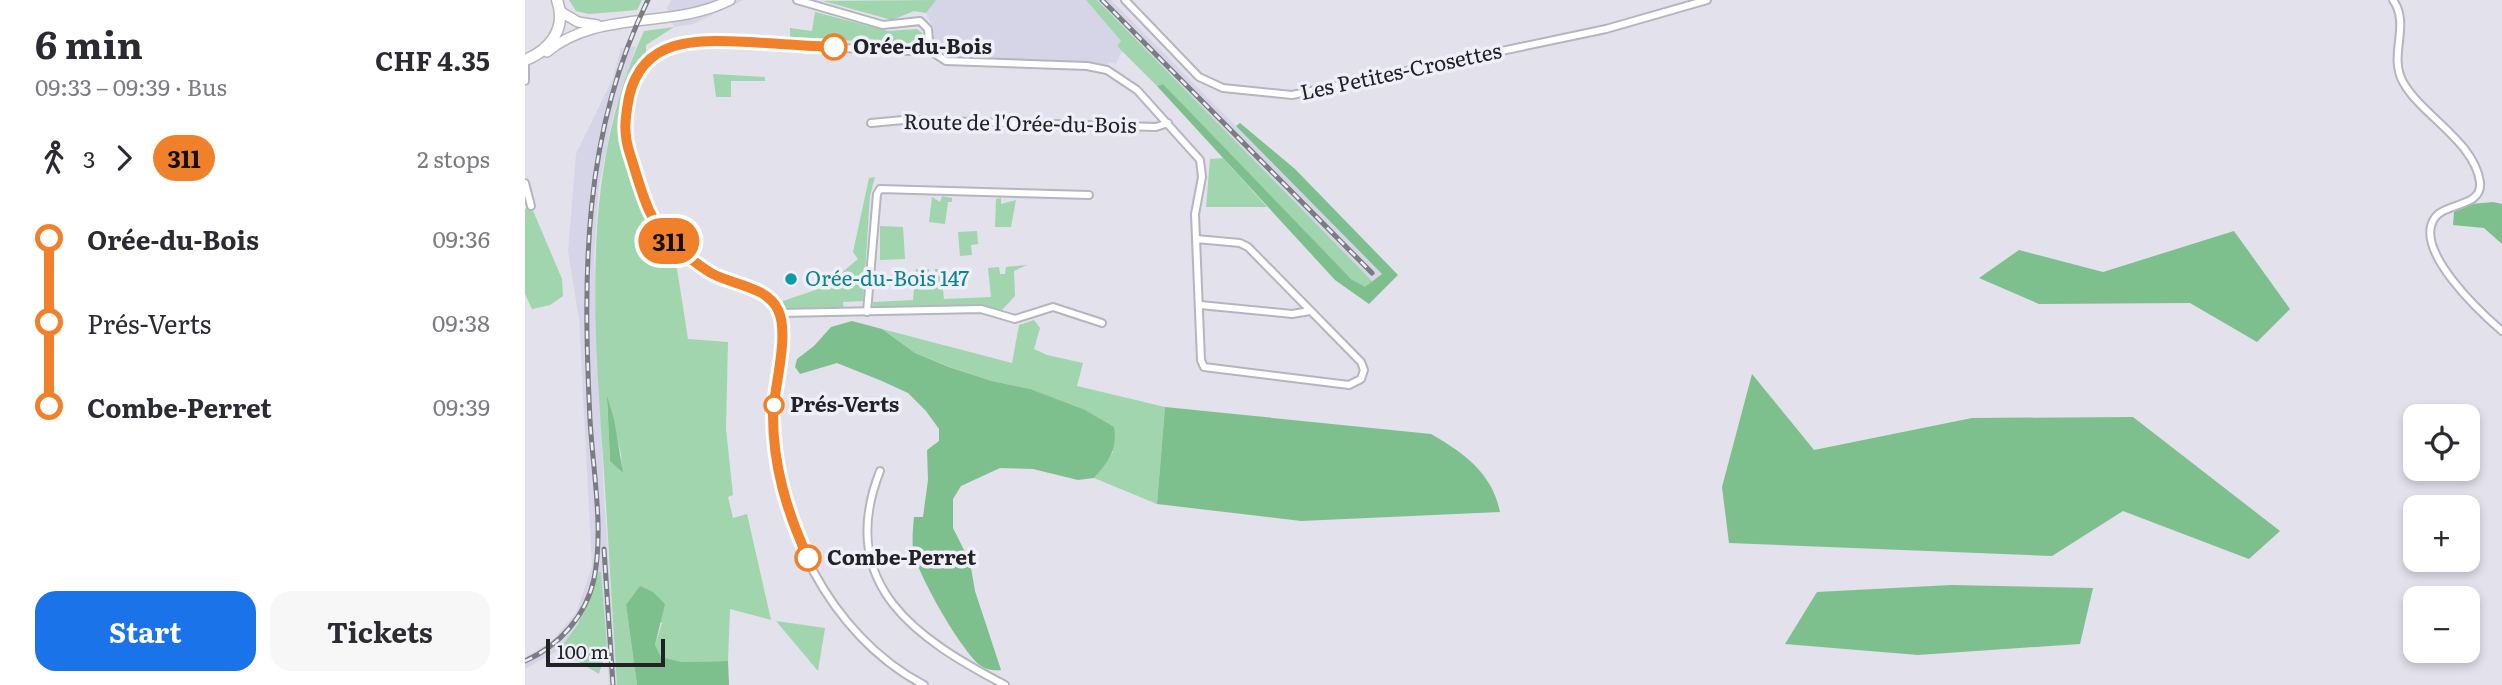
<!DOCTYPE html>
<meta charset="utf-8">
<style>
:root{--surface:#fff;--page:#f7f7f7;--text:#2b2b33;--muted:#7c7c81;--accent:#1a73e8}
body{margin:0;font-family:Literata,serif;background:var(--page);color:var(--text);height:100vh;display:flex;flex-direction:column;font-size:26px;white-space:nowrap}
*{box-sizing:border-box;margin:0}
p{font-size:23px;color:var(--muted)}
.icon{flex:none;width:38px;height:38px;fill:none;stroke:currentColor;stroke-width:2;stroke-linecap:round;stroke-linejoin:round}
.map{position:relative;flex:1;overflow:hidden}
.drawer{display:flex;flex-direction:column;background:var(--surface);width:525px}
.drawer>*{flex:none}
.badge{padding:0 14px;border-radius:23px;font-size:24px;line-height:46px}
.fabs{position:absolute;left:1878px;top:404px;display:grid;gap:14px}
.fabs a{display:grid;place-items:center;width:77px;height:77px;border-radius:14px;background:var(--surface);box-shadow:0 4px 10px #0003;font-size:35px}
.scale{position:absolute;left:21px;bottom:18px;width:119px;box-sizing:border-box;padding-left:7px;border:4px solid #222226;border-top:0;font-size:19px;line-height:24px;white-space:nowrap;color:#222226;-webkit-text-stroke:5px #efeff9;paint-order:stroke}
.map>.badge{position:absolute;translate:-50% -50%;box-shadow:0 0 0 4px #fff}
.legs{display:flex;align-items:center;gap:10px;height:77px;padding:0 35px;font-size:23px}
.legs p{margin-inline-start:auto}
.headline{display:flex;align-items:center;justify-content:space-between;height:119px;padding:0 35px}
h1{font-size:38px;font-weight:700;line-height:52px}
.primary-button{display:flex;gap:14px;margin-top:auto;padding:14px 35px}
.primary-button a{flex:1;height:80px;border-radius:21px;background:var(--accent);color:#fff;font-size:28px;font-weight:700;line-height:80px;text-align:center}
.primary-button a+a{background:var(--page);color:var(--text)}
ul{padding:0 35px;list-style:none}
li{display:flex;align-items:center;gap:24px;height:84px;font-size:26px}
li i{display:grid;place-items:center;width:10px;height:100%;margin:0 9px;background:currentColor}
li i::after{content:'';width:18px;height:18px;margin:-9px;border:5px solid;border-radius:50%;background:var(--surface)}
li p{margin-inline-start:auto}
li:first-child i{background:linear-gradient(#0000 50%,currentColor 0)}
li:last-child i{background:linear-gradient(currentColor 50%,#0000 0)}
main{display:flex;flex:1;min-height:0}
.map>svg:first-child{display:block}
</style>
<main>
<section class="drawer">
<div class="headline"><div><h1>6 min</h1><p>09:33 – 09:39 · Bus</p></div><b>CHF 4.35</b></div>
<div class="legs"><svg class="icon" aria-label="walk" viewBox="0 0 24 24"><circle cx="13" cy="4" r="2"/><path d="M13 8l-2 6 4 7M11 14l-3 7M7 12l3-4h3l4 4"/></svg>3<svg class="icon" aria-label="forward" viewBox="0 0 24 24"><path d="M9 5l7 7-7 7"/></svg><b class="badge" style="background:#f0802a;color:#111">311</b><p>2 stops</p></div>
<ul>
<li><i style="color:#f0802a"></i><b>Orée-du-Bois</b><p>09:36</p></li>
<li><i style="color:#f0802a"></i><span>Prés-Verts</span><p>09:38</p></li>
<li><i style="color:#f0802a"></i><b>Combe-Perret</b><p>09:39</p></li>
</ul>
<div class="primary-button"><a>Start</a><a>Tickets</a></div>
</section>
<div class="map">
<svg width="1977" height="685" viewBox="0 0 1977 685">
<rect width="100%" height="100%" fill="#e2e1ec"/>
<g fill="#d6d5e7">
<polygon points="146,0 219,0 168,24 149,27 142,8"/>
<polygon points="411,0 561,0 597,41 592,46 597,51 591,64 584,62 582,66 562,63 421,59 403,45 407,27 401,13"/>
<polygon points="572,0 586,0 857,274 849,283 812,247"/>
<polygon points="111,46 88,116 74,186 69,256 79,496 92,685 84,685 76,572 53,624 34,650 0,669 0,657 26,642 51,613 67,567 54,319 43,251 51,154 88,78 96,48"/>
</g>
<g fill="#a1d5ad" fill-rule="evenodd">
<polygon points="44,0 117,0 112,10 64,14 51,11"/>
<polygon points="411,0 401,13 389,11 367,20 298,1"/>
<polygon points="561,0 572,0 849,283 840,288 826,279 763,217 638,84 632,86 592,46 596,41"/>
<polygon points="290,12 363,31 392,29 397,33 398,41 390,45 367,46 366,42 312,40 312,45 265,41 265,28 287,31"/>
<path d="M149,27L121,45V58L104,85L95,130L113,191L128,227L150,256L163,339L203,342L201,429L208,495L203,497L208,518L222,514L246,620L205,609L203,661L156,662L136,658L130,645L137,623L101,605L112,685H92C87,609 83,533 78,457C68,310 57,167 119,31ZM82,399L96,454L97,472L85,461Z"/>
<polygon points="188,74 240,77 240,81 206,81 206,97 191,97"/>
<polygon points="698,158 742,207 681,207 685,159"/>
<polygon points="350,177 345,196 338,301 318,302 319,311 257,308 258,301 305,285 311,287 313,283 308,280 333,259 328,252 344,178"/>
<polygon points="417,196 427,198 427,202 423,202 420,224 404,222 407,197 415,202"/>
<polygon points="476,198 476,204 491,200 486,227 470,227 471,199"/>
<polygon points="6,206 37,279 38,296 25,305 7,309 0,294 0,209"/>
<polygon points="355,226 378,227 380,259 355,260"/>
<polygon points="452,231 453,244 446,245 447,255 435,256 433,232"/>
<polygon points="502,265 489,271 490,296 477,310 464,307 348,310 348,302 388,300 391,269 404,269 404,276 410,276 410,269 416,269 419,299 466,297 463,268 474,267 475,274 480,274 481,267"/>
<polygon points="509,320 515,328 509,349 522,355 558,363 552,386 640,407 632,504 569,478 588,452 505,389 467,381 425,367 390,353 357,329 487,363 494,325"/>
<polygon points="73,572 76,572 82,648 74,674 34,650 53,624"/>
<polygon points="251,621 300,628 293,671"/>
</g>
<g fill="#7ebf8e">
<polygon points="638,84 826,279 840,287 857,274 711,126 715,123 770,169 873,275 844,304 810,280 632,86"/>
<polygon points="1968,202 1977,204 1977,244 1959,228 1928,225 1929,212 1946,204"/>
<polygon points="1709,231 1765,309 1732,342 1665,303 1514,304 1454,278 1494,250 1578,272"/>
<path d="M327,321L357,329L390,353L424,367L467,381L505,389L560,410L589,427C593,449 583,462 569,478L553,480L508,469L475,468L436,486L428,499V528L445,562L450,591L476,670C469,671 462,670 456,666C437,652 392,574 388,550C387,539 388,527 389,517H398L403,480L402,450L414,441V429L401,411L383,393L357,381L312,363L275,374L270,367L272,359L289,346L306,327Z"/>
<polygon points="1227,374 1289,450 1447,418 1608,417 1755,531 1724,559 1598,511 1527,556 1204,543 1197,487"/>
<polygon points="82,396 89,419 98,473 85,461"/>
<path d="M640,407L906,434C939,453 967,473 975,512L776,521L632,504Z"/>
<polygon points="1426,585 1568,588 1555,644 1393,655 1260,644 1292,592"/>
<polygon points="115,586 128,592 140,604 130,645 136,657 156,662 203,661 204,685 112,685 101,605"/>
</g>
<g fill="none" stroke-linecap="round" stroke-linejoin="round">
<defs>
<g id="minor">
<path d="M272,0L358,25L395,21L403,29L404,41L396,49L383,51C332,49 281,46 230,43C208,42 183,37 161,41C119,49 92,99 101,140C109,173 121,221 148,245C159,255 173,266 186,273C209,286 246,287 255,316C263,341 249,388 248,416C248,520 305,636 399,685"/>
<polyline points="600,0 674,77 698,88 767,95 1081,29 1182,0"/>
<path d="M1868,0C1886,25 1863,55 1878,82C1896,115 1949,141 1955,182C1958,208 1919,202 1909,219C1889,251 1956,313 1977,331"/>
<polyline points="400,47 421,61 562,66 582,70 612,90 675,160 677,177 670,214 676,360 679,367 824,385 836,379 839,370 836,362 723,247 715,243 671,239"/>
<polyline points="0,65 0,81"/>
<polyline points="346,123 378,120 631,127 643,123"/>
<polyline points="0,183 6,206"/>
<polyline points="675,305 767,314 785,311"/>
<polyline points="342,312 352,194 355,189 564,195"/>
<polyline points="255,313 456,309 490,319 528,307 577,323"/>
<path d="M355,471C310,585 392,639 480,685"/>
</g>
<g id="secondary">
<polyline points="36,12 53,22 72,25"/>
<path d="M22,52C73,9 147,30 205,0"/>
</g>
<path id="primary" d="M0,60C26,50 42,27 32,0"/>
</defs>
<use href="#minor" stroke="#b5b5bf" stroke-width="10"/>
<use href="#secondary" stroke="#b5b5bf" stroke-width="12"/>
<use href="#primary" stroke="#b5b5bf" stroke-width="13"/>
<use href="#minor" stroke="#fff" stroke-width="6"/>
<use href="#secondary" stroke="#fff" stroke-width="9"/>
<use href="#primary" stroke="#fff" stroke-width="10"/>
<defs>
<g id="rail">
<polyline points="577,0 847,273"/>
<polyline points="79,549 88,685"/>
<path d="M0,661C34,646 61,616 69,579C79,529 68,471 65,420C58,275 57,134 123,0"/>
</g>
</defs>
<use href="#rail" stroke="#7b7b82" stroke-width="5"/>
<use href="#rail" stroke="#efeff9" stroke-width="2.5" stroke-dasharray="8" stroke-linecap="butt"/>
</g>
<g fill="none" stroke-linecap="round" stroke-linejoin="round">
<defs>
<path id="line-1" d="M283,558C262,512 248,466 248,415C249,387 265,334 253,310C242,286 207,285 186,273C173,265 159,254 147,244C123,222 115,185 105,154C98,133 100,119 104,97C118,35 175,40 225,42C253,44 281,46 309,47"/>
</defs>
<use href="#line-1" stroke="#fff" stroke-width="16"/>
<use href="#line-1" stroke="#f0802a" stroke-width="10"/>
</g>
<g fill="#fff" stroke="#f0802a" stroke-width="3.5">
<circle cx="309" cy="47" r="12"/>
<circle cx="249" cy="405" r="9"/>
<circle cx="283" cy="558" r="12"/>
</g>
<circle fill="#0f9aa8" stroke="#efeff9" stroke-width="2.5" cx="266" cy="279" r="7"/>
<g text-anchor="middle" stroke-width="7" stroke-linejoin="round" paint-order="stroke">
<g font-size="21" font-weight="bold" fill="#222226" stroke="#efeff9" text-anchor="start">
<text x="328" y="54">Orée-du-Bois</text>
<text x="265" y="412">Prés-Verts</text>
<text x="302" y="565">Combe-Perret</text>
</g>
<g font-size="21" fill="#222226" stroke="#efeff9">
<text transform="translate(876 72) rotate(-12)" y="7">Les Petites-Crosettes</text>
<text transform="translate(495 124) rotate(1)" y="7">Route de l'Orée-du-Bois</text>
</g>
<g font-size="21" fill="#0d838f" stroke="#efeff9" text-anchor="start">
<text x="280" y="286">Orée-du-Bois 147</text>
</g>
</g>
</svg>
<div class="fabs">
<a><svg class="icon" aria-label="locate" viewBox="0 0 24 24"><circle cx="12" cy="12" r="6"/><path d="M12 2v4M12 18v4M2 12h4M18 12h4"/></svg></a>
<a>+</a>
<a>−</a>
</div>
<div class="scale">100 m</div>
<b class="badge" style="left:144px;top:241px;background:#f0802a;color:#111">311</b>
</div>
</main>
